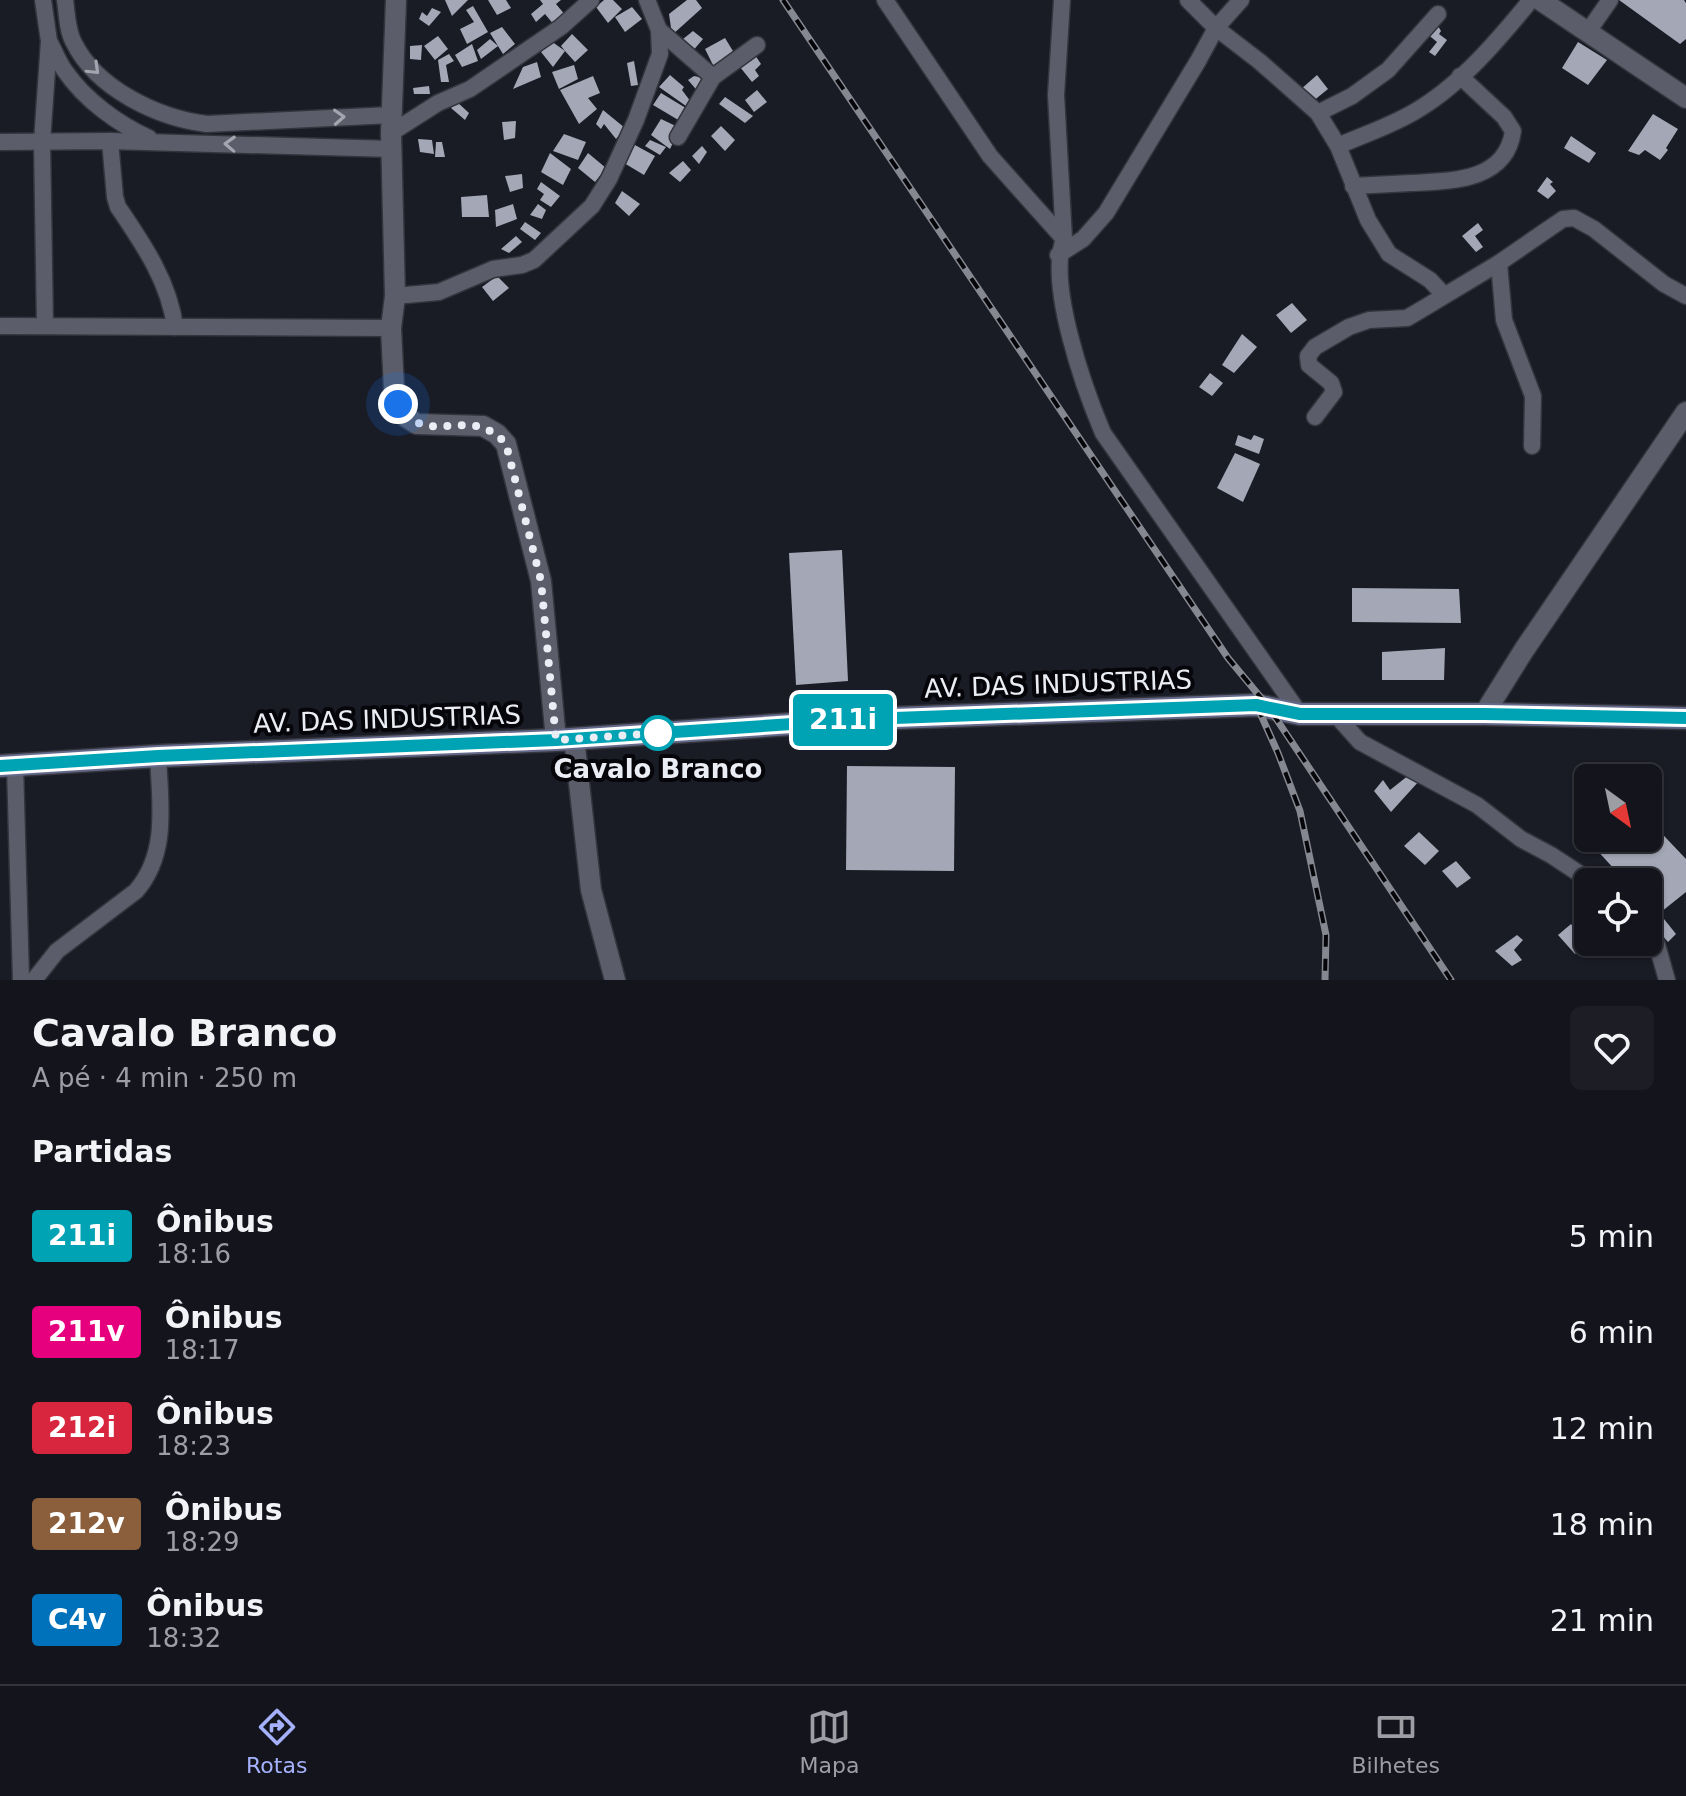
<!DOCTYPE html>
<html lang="pt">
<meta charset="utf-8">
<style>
:root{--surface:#13141c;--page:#1c1d25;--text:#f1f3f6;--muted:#9d9ea3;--line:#32333b;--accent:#a6b1fc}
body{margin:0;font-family:"DejaVu Sans",sans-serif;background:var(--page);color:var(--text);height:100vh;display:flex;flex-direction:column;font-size:30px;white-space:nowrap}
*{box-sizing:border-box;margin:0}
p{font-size:26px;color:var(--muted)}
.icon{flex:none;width:44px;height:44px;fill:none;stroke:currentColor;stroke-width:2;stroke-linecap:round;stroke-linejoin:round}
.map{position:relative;height:980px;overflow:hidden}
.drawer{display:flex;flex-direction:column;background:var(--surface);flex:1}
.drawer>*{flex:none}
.badge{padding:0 16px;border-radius:6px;font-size:28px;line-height:52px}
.needle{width:52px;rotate:147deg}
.controls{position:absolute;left:1574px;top:764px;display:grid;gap:16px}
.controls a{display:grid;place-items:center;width:88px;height:88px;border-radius:12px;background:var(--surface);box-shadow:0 2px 6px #0004,0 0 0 2px var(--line);font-size:40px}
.you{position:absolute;width:40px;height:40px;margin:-20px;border:6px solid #fff;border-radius:50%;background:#1a73e8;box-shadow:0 0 0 12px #1a73e833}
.map>.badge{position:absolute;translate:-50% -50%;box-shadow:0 0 0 4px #fff}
h2{padding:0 32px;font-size:30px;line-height:72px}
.round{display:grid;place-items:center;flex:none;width:84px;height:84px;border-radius:12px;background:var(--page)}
.summary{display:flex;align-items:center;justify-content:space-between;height:136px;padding:0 32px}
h1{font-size:38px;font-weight:800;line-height:60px}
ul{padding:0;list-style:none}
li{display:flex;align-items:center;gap:24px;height:96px;padding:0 32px}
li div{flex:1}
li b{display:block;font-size:30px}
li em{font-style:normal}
li .badge{min-width:88px;font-weight:700;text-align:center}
.tabs{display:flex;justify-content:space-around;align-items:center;height:112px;border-top:2px solid var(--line);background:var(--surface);font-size:22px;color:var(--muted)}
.tabs a{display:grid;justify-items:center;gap:4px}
.tabs .active{color:var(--accent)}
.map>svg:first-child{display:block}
</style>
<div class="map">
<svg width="1686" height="980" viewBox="0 0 1686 980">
<rect width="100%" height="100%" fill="#191b25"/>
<g fill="#a4a7b5">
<polygon points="445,0 468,0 452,16"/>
<polygon points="488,0 506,0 511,8 497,15"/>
<polygon points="540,0 561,0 556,4 566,16 555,26 545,14 536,22 531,14 543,4"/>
<polygon points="604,0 613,0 622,9 608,23 596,7"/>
<polygon points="687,0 696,0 702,8 672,35 669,14"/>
<polygon points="1619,0 1684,0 1686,3 1686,39 1680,44"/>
<polygon points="473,6 488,32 467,44 460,29 474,22 466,10"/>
<polygon points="632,7 642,19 625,32 615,17"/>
<polygon points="432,8 441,12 429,26 419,19 422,12 427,16"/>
<polygon points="1438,26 1441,31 1439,34 1447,40 1435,56 1429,52 1437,42 1426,33"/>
<polygon points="502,27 515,44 503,54 498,46 481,59 477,50 490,39 498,46 490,33"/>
<polygon points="693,31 703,39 691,53 678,43"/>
<polygon points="572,34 588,50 575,62 565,51 553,67 541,52 551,41 565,51 561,46"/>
<polygon points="438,36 448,49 435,60 424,46"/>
<polygon points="725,38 736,56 716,71 705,49"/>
<polygon points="1578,42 1607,60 1588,85 1562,68"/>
<polygon points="472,44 478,61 462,67 455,55"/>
<polygon points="422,45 421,60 410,59 410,46"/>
<polygon points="449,54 454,61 446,65 449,82 441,82 438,60"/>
<polygon points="755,55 761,64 755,70 759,76 752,82 740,67"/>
<polygon points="634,61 638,85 631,86 627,63"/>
<polygon points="537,62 541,77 513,89 523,67"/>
<polygon points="574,65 578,79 559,89 552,72"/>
<polygon points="670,75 684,87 682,90 691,102 686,106 659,87"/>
<polygon points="1317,75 1328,89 1312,102 1300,90"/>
<polygon points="593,76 600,93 588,98 597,109 579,124 560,90"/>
<polygon points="694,76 708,79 701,95 688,80"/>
<polygon points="429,86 430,94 414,94 413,88"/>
<polygon points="757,90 767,102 754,112 745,100"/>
<polygon points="661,93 689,110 685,124 653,105"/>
<polygon points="725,97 753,116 745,123 719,104"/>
<polygon points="456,101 469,113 465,120 451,108"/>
<polygon points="603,110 625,128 616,139 604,124 601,129 596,124"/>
<polygon points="1653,114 1678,129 1666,148 1668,150 1660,160 1645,150 1639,155 1628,151"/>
<polygon points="661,119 680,128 670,149 651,135"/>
<polygon points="516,121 515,138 504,140 502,122"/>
<polygon points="721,126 735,140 725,151 711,136"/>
<polygon points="564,134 586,142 578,160 553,151"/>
<polygon points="1571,136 1596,153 1589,163 1564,148"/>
<polygon points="418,139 432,140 434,154 420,152"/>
<polygon points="650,140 666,147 660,155 645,146"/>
<polygon points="436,142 442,142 445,157 435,157"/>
<polygon points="635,145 655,156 644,175 624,163"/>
<polygon points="702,146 707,152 699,164 692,156"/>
<polygon points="550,153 571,169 563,185 541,172"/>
<polygon points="588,153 606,168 595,182 578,168"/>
<polygon points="683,161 691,170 680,182 669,173"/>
<polygon points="522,174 523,188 510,192 505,176"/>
<polygon points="1547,177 1553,182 1550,184 1556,191 1548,199 1537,191"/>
<polygon points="541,182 560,196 551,207 540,200 544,194 537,189"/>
<polygon points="622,191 640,204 629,216 615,203"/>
<polygon points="487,195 489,217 462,217 461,197"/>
<polygon points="513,204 517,219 496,227 495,210"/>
<polygon points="538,204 546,210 542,219 530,215"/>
<polygon points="525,222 541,233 535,240 520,229"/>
<polygon points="1478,223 1483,230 1475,236 1483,247 1476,252 1462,236"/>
<polygon points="516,236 522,242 509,253 501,249"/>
<polygon points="497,276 509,288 493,301 482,287"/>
<polygon points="1292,303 1307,320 1291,333 1276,315"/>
<polygon points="1242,334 1257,347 1234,373 1222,365"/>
<polygon points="1210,373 1223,383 1212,396 1199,387"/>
<polygon points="1238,435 1251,440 1254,435 1264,439 1259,454 1235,445"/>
<polygon points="1235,453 1260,464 1243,502 1217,488"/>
<polygon points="842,550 848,681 796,685 789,553"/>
<polygon points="1352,588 1459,589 1461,623 1352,622"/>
<polygon points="1445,648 1444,680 1382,680 1382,652"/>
<polygon points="847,766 955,767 954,871 846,870"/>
<polygon points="1414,771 1420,780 1391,812 1374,791 1383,780 1390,790"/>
<polygon points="1588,814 1588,838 1648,838 1648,819 1686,859 1686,892 1656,916 1648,907 1648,882 1626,882 1574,825"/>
<polygon points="1419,832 1439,851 1425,865 1404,846"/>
<polygon points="1456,861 1471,878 1457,888 1442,871"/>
<polygon points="1664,919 1676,934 1668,942 1654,926"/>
<polygon points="1571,924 1585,945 1575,954 1558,935"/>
<polygon points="1517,935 1523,940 1514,950 1522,960 1512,966 1495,951"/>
</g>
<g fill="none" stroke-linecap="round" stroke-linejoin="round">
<defs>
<g id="minor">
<polyline points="43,0 49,41 42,142 45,326"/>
<path d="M65,0C67,13 67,31 74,43C97,89 158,118 207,124L391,115"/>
<polyline points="885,0 990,156 1064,239"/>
<path d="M1062,0L1056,95L1064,239C1047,284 1084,388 1103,433L1300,714"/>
<polyline points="1188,0 1216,28 1259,61 1318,113 1338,146 1368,220 1389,254 1430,280 1444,295"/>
<polyline points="659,30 713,77"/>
<polyline points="1587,33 1610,0"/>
<path d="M50,43C55,52 59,63 65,71C85,100 118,124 149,138"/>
<polyline points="1318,113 1352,96 1388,70 1438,14"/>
<polyline points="391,133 438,103 470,89 561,27 591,0"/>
<polyline points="678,137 713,77 757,45"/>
<path d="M110,141L115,197L118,207C143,244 169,281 175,327"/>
<polyline points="0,142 110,141 392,149"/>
<path d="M1338,146C1365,134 1394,125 1419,109C1462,83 1499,39 1531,0"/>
<path d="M1353,186C1372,185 1392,184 1411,183C1450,181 1506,182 1513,131L1504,117L1460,76"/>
<polyline points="1058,255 1083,239 1106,213 1198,61 1216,28 1241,0"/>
<polyline points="1499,263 1504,320 1533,396 1532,446"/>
<polyline points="395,296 439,292 493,269 522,265 534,260 592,206 609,179 636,120 660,54 659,30 647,0"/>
<polyline points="0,326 391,328"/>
<polyline points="1315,417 1334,392 1331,383 1309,365 1308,356 1315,347 1349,327 1369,320 1407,318 1419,311 1499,263 1563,219 1574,218 1594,229 1664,284 1686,296"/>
<polyline points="1334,713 1360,742 1477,805 1521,839 1551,855 1592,882"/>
<polyline points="15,765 21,980"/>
<polyline points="1648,924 1657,945 1667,980"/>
<path d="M34,980L57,951L136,891C169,853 160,802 158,756"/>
</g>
<g id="tertiary">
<polyline points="396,0 391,133 395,296 391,328 394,389 398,404 406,417 417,424 483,426 497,434 506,444 541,581 556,740"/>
<polyline points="1540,0 1686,98"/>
<polyline points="1484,714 1524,650 1686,412"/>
<polyline points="574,738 591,890 615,980"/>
</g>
<polyline id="secondary" points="0,766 158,756 556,740 867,719 1256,705 1300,714 1484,714 1686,718"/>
</defs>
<use href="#minor" stroke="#33343c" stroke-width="19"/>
<use href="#tertiary" stroke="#33343c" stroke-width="23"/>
<use href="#secondary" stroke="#33343c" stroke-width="25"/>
<use href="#minor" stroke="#5b5e6a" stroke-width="16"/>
<use href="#tertiary" stroke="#5b5e6a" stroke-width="20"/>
<use href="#secondary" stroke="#64698a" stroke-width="22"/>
<defs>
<g id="rail">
<polyline points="783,0 1228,658 1267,705 1451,980"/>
<polyline points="1257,706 1278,753 1300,811 1326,935 1325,980"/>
</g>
</defs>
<use href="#rail" stroke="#868891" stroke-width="7"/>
<use href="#rail" stroke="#06060a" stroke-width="4" stroke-dasharray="12" stroke-linecap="butt"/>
</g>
<defs><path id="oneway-chevron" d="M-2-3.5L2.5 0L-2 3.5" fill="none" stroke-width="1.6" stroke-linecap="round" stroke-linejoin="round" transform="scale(2)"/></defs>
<g stroke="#a3a6af">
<use href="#oneway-chevron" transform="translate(94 69) rotate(44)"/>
<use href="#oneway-chevron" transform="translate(339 117) rotate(-3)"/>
<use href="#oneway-chevron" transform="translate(230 144) rotate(-178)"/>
</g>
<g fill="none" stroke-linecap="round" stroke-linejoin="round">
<defs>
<polyline id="line" points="0,766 158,756 556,740 867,719 1256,705 1300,714 1484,714 1686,718"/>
</defs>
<use href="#line" stroke="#fff" stroke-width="18"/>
<use href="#line" stroke="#00a3b4" stroke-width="12"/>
<path stroke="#ebedf4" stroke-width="8" stroke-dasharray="0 14.4" d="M398,404C429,452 468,401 506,444L541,581L556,740L658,733"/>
</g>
<circle fill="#fff" stroke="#00a3b4" stroke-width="4" cx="658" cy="733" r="16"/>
<g text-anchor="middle" stroke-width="8" stroke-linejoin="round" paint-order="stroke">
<g font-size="26" fill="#ebedf4" stroke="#06060a">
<text transform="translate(1058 684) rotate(-2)" y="9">AV. DAS INDUSTRIAS</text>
<text transform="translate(387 719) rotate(-2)" y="9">AV. DAS INDUSTRIAS</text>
</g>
<g font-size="26" font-weight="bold" fill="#ebedf4" stroke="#06060a">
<text x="658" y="778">Cavalo Branco</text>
</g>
</g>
</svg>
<div class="controls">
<a><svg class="needle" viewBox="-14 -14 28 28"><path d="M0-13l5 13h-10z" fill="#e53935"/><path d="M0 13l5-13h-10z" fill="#9d9ea3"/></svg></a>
<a><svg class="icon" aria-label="locate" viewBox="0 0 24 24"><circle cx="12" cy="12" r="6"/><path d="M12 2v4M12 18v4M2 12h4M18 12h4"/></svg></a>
</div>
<div class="you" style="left:398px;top:404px"></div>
<b class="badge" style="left:843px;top:720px;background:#00a3b4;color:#fff">211i</b>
</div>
<section class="drawer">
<div class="summary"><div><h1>Cavalo Branco</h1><p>A pé · 4 min · 250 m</p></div><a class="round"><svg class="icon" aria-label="heart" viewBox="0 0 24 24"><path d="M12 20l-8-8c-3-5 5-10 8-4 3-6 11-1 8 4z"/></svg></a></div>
<h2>Partidas</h2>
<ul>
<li><span class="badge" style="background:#00a3b4;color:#fff">211i</span><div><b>Ônibus</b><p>18:16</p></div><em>5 min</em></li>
<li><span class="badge" style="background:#e6007e;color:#fff">211v</span><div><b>Ônibus</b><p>18:17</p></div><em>6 min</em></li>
<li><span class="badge" style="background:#d7263d;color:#fff">212i</span><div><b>Ônibus</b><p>18:23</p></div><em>12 min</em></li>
<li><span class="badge" style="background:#8b5e3c;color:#fff">212v</span><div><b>Ônibus</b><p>18:29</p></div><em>18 min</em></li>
<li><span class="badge" style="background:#0072bc;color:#fff">C4v</span><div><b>Ônibus</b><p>18:32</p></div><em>21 min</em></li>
</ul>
</section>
<nav class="tabs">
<a class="active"><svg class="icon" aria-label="directions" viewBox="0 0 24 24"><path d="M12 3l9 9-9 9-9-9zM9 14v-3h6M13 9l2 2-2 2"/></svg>Rotas</a>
<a><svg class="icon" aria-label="map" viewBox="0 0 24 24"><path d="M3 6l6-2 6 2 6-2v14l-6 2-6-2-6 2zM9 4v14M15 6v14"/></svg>Mapa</a>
<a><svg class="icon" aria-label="tickets" viewBox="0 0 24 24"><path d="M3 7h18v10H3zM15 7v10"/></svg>Bilhetes</a>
</nav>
